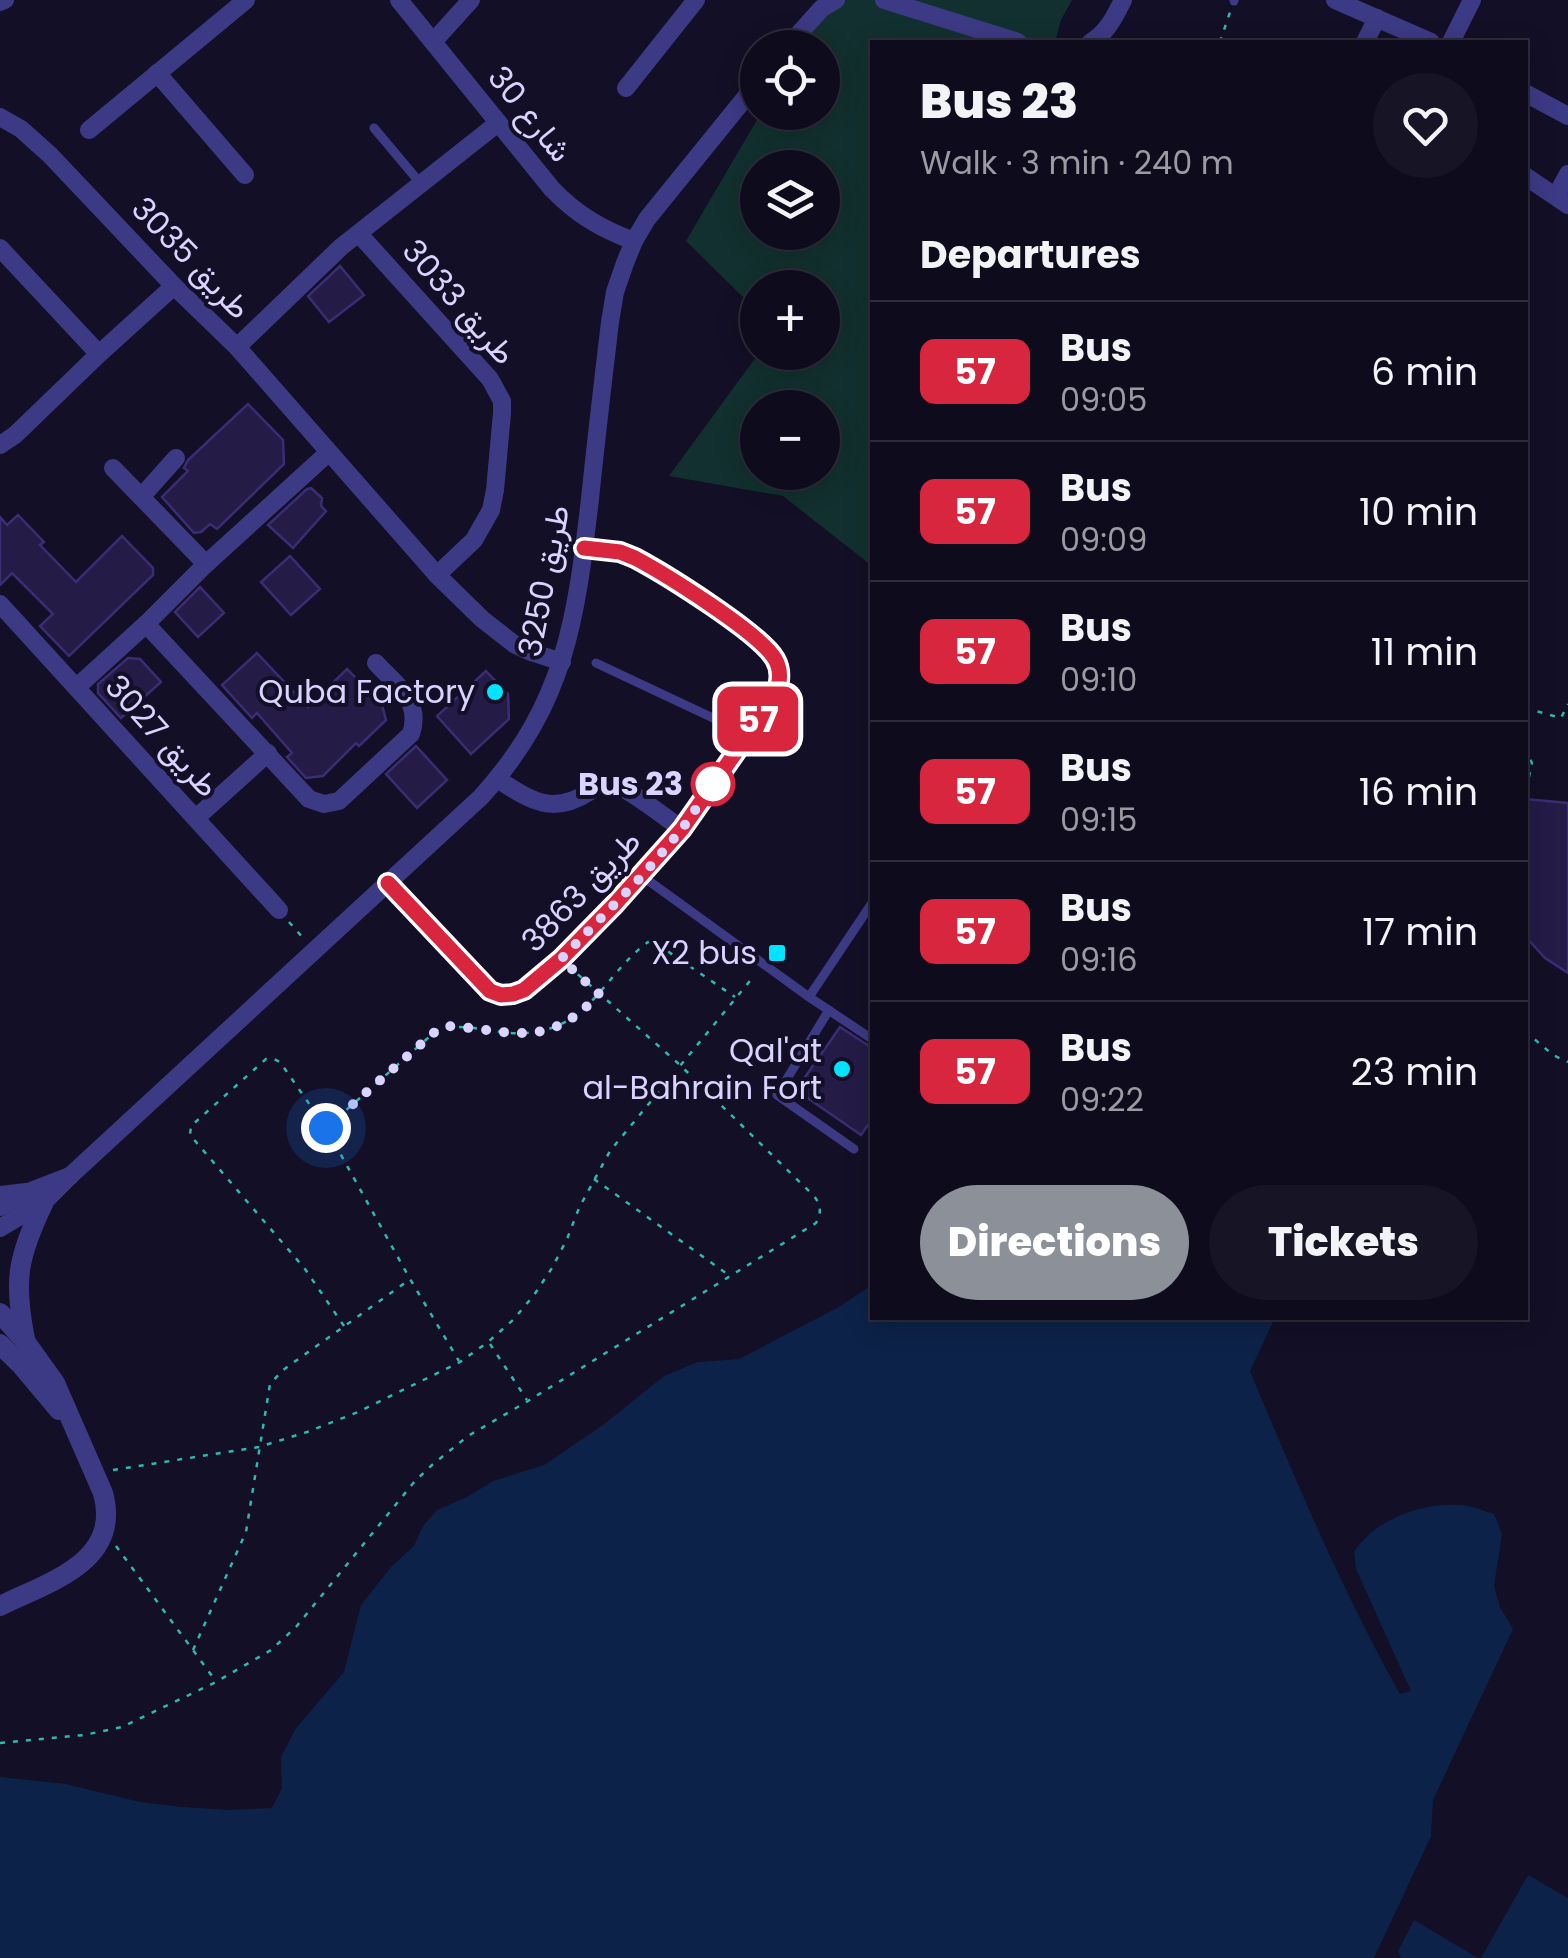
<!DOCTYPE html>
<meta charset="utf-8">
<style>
:root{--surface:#0e0b1c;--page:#171425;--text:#f1f3f6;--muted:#9b9ba3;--line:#2e2b3b;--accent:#8c9099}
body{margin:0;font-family:Poppins,Vazirmatn,sans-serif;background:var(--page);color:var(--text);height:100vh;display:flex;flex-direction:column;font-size:38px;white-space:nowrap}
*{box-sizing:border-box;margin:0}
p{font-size:32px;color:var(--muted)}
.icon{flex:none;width:55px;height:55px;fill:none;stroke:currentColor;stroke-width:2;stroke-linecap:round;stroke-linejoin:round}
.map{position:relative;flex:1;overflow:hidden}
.panel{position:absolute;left:870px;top:40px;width:658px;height:1280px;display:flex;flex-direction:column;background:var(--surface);border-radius:0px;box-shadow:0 5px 25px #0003,0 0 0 2px var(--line)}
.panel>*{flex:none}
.badge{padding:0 20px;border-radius:15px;font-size:35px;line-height:65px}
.tools{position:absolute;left:740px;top:30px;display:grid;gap:20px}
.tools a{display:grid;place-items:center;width:100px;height:100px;border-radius:50%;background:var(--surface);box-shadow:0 5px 25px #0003,0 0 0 2px var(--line);font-size:50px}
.you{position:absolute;width:50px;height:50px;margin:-25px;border:8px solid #fff;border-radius:50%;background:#1a73e8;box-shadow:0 0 0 15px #1a73e833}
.map>.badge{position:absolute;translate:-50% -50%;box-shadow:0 0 0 5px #fff}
h2{padding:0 50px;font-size:38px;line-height:90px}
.round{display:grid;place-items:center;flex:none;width:105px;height:105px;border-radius:52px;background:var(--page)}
.head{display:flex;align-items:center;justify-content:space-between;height:170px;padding:0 50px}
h1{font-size:48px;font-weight:800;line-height:75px}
.cta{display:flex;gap:20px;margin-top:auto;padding:20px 50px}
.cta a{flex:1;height:115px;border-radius:60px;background:var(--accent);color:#fff;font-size:40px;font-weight:800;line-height:115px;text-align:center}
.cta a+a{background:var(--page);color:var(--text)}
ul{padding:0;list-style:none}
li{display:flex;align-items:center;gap:30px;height:140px;padding:0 50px;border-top:2px solid var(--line)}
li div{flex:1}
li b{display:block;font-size:38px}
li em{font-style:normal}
li .badge{min-width:110px;font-weight:700;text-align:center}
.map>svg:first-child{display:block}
</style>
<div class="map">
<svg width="1568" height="1958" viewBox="0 0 1568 1958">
<rect width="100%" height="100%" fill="#130f26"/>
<path fill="#12302f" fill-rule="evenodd" d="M828,0H1072L1061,20L1055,42H872V566L783,496L669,476L759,353L822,352V288H758L757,311L686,241L761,113L822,112V48L800,47ZM758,168H822V232H758ZM758,408H822V472H758Z"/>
<g fill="#0c2248">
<path d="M872,1285V1318H1275L1250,1371C1296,1481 1342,1591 1400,1694L1411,1691L1356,1569L1354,1552C1376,1518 1423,1502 1462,1505C1472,1506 1484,1511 1494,1514L1502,1534L1494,1586L1500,1607L1513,1629L1433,1800L1431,1836L1374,1958H0V1777L66,1784L140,1802L183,1807L228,1810L272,1808L282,1788L281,1757L296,1728L344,1672L361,1605L391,1567L414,1546L423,1526L437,1510L467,1497L493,1481L544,1465L603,1425L664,1376L698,1362L739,1359L837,1308Z"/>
<polygon points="1528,1875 1568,1898 1568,1958 1481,1958"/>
<polygon points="1414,1920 1478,1958 1401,1958 1398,1951"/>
</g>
<g fill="#241b47" stroke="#3b2d73" stroke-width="2.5">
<polygon points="340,266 364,295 329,322 308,296"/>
<polygon points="248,404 283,440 284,464 217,529 210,524 201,532 194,533 162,497 188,471 184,468 188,460"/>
<polygon points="311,488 322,498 321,506 326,511 293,548 268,525 307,489"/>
<polygon points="18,515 44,542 40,545 76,582 122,536 153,568 153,575 69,656 40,626 53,614 12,573 0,585 0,517 7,525"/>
<polygon points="290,556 320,589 291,615 261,582"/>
<polygon points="200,587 224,613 198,637 175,612"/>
<polygon points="257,653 308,707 347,669 382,705 386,720 359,746 356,743 323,776 306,778 287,757 292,753 257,713 252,718 222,685"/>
<polygon points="128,658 140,659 161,682 121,718 98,693 98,684"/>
<polygon points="486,671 508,694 509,719 471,754 437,716"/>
<polygon points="416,746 447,780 417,808 386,774"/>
<polygon points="1525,799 1568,803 1568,973 1545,958 1525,936"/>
<polygon points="840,1027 872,1048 872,1119 861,1135 796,1090"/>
</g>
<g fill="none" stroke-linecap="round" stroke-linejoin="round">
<g stroke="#2fb8b0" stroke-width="2.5" stroke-dasharray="5 8" stroke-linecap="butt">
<polyline points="1220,42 1230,12"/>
<polyline points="1525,708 1561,718 1568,704"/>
<polyline points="1525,748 1532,763 1525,795"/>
<polyline points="289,922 304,939"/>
<polyline points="1525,1031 1553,1055 1568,1062"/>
<path d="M327,1127L437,1030C464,1021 496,1035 524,1033C590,1030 603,975 648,942H654L735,997"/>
<polyline points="594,1179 730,1276"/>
<polyline points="344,1326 305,1269 190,1135 191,1126 266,1059 274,1059 280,1062 326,1128 410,1279 459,1361"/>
<polyline points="490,1344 527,1400"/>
<polyline points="113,1470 259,1447 307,1432 358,1412 460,1362 488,1342 513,1320 534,1295 552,1268 567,1239 579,1208 610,1151 754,976"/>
<polyline points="116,1546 215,1680"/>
<polyline points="193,1650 246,1532 270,1384 283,1370 409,1280"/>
<path d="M0,1743L84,1735L122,1727L216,1682L271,1650L296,1627L415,1481L432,1465L468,1436L528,1401L816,1223C822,1212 821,1204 813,1195L680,1065L573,970"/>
</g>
<g stroke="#3d3a85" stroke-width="9">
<polyline points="1234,1 1234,0"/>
<polyline points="374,128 421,184"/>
<polyline points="596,663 747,734"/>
<polyline points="642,876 809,997 872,1039"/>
<polyline points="809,997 872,903"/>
<polyline points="829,1010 777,1095 854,1149"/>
</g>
<g stroke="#3d3a85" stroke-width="18">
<path d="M399,0L552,189C576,214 601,229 634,241"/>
<polyline points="884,0 1018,42"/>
<polyline points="1335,0 1431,42"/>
<polyline points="0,2 5,0"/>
<polyline points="433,42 471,0"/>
<path d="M1091,42C1107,33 1115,16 1123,0"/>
<polyline points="1365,42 1377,18"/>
<polyline points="1451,42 1472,0"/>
<polyline points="786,48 822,8 836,0"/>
<polyline points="157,73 245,175"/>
<polyline points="626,88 696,0"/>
<polyline points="1525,93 1568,116"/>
<polyline points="0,117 21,129 50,155 174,286 237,347 437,575 482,619 514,644 531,652 562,662"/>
<polyline points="89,130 246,0"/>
<polyline points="1525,176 1568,205"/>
<polyline points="1556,196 1568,174"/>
<polyline points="359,234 490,379 502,401 502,413 495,490 491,510 474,540 437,575"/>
<polyline points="0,248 99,354"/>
<polyline points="237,347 341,247 498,123"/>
<polyline points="0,445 15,435 99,354 174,286"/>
<polyline points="113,468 206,564"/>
<polyline points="142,496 176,458"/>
<polyline points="0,604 279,910"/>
<path d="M146,624L309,799L324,804L339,801L411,734C422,701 397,686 376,663"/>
<polyline points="77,687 146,624 206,564 328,453"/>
<path d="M497,779C530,800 552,816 589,792C597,787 600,782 610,783C625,785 667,819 682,829"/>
<polyline points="196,818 268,753"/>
<path d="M388,883L490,991L501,995L513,994L524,990L561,959L641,876L682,829L775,696C780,683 782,671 775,658C760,632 665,574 635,558L620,553L584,548"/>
<polyline points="0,1207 26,1193 70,1176"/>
<path d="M0,1228L44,1202L70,1176L481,797C566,703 576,619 590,499C596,440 603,381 610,322L615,292L625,263L634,241L647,219L758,82"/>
</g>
<g stroke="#3d3a85" stroke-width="20">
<polyline points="0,1196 26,1193"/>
<path d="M0,1313L25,1341L55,1383L103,1493C122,1562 49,1582 0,1606"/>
<path d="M25,1339C13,1280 18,1256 44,1202"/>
<polyline points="0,1344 22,1366 59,1410"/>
</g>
</g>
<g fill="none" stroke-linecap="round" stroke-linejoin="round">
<defs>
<path id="line" d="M388,883L490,991L501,995L513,994L524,990L561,959L615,904L682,829L775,696C780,683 782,671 775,659C760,633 665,574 635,558L620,552L584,548"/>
</defs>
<use href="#line" stroke="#fff" stroke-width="22"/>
<use href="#line" stroke="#d7263d" stroke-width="15"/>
<path stroke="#d9d4ff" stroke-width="10" stroke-dasharray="0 18" d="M326,1128L437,1030L447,1026C513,1030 547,1051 599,994L561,959L642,876L682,829L713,784"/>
</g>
<g fill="#00e5ff" stroke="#130f26" stroke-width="4">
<circle cx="495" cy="692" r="10"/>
<rect x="767" y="943" width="20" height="20" rx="5"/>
<circle cx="842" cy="1069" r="10"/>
</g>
<circle fill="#fff" stroke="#d7263d" stroke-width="5" cx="713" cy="784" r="20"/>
<g text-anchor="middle" stroke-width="8" stroke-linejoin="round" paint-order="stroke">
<g font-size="32" fill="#d9d4ff" stroke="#130f26">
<text transform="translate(530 114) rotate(51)" y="11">شارع 30</text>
<text transform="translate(191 258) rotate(46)" y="11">طريق 3035</text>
<text transform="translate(459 302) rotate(49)" y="11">طريق 3033</text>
<text transform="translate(544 581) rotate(-79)" y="11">طريق 3250</text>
<text transform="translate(162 736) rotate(48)" y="11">طريق 3027</text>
<text transform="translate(581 891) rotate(-46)" y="11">طريق 3863</text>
</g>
<g font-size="32" fill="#d9d4ff" stroke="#130f26" text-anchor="end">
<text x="475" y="703">Quba Factory</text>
<text x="757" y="964">X2 bus</text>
<text x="822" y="1062">Qal'at<tspan x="822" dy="37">al-Bahrain Fort</tspan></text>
</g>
<g font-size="32" font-weight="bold" fill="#d9d4ff" stroke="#130f26" text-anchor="end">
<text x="683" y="795">Bus 23</text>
</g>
</g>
</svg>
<div class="tools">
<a><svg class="icon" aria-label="locate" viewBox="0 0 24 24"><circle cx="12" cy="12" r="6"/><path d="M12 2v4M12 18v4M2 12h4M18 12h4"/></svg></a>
<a><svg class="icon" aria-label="layers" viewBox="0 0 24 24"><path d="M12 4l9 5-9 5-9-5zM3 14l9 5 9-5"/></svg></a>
<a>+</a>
<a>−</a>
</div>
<div class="you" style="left:326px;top:1128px"></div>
<b class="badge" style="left:758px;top:719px;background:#d7263d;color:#fff">57</b>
<section class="panel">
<div class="head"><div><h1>Bus 23</h1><p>Walk · 3 min · 240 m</p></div><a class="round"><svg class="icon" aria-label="heart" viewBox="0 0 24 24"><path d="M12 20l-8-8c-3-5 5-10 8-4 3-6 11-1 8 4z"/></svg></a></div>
<h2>Departures</h2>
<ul>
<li><span class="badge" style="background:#d7263d;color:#fff">57</span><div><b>Bus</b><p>09:05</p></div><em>6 min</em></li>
<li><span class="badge" style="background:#d7263d;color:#fff">57</span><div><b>Bus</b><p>09:09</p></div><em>10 min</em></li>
<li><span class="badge" style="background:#d7263d;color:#fff">57</span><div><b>Bus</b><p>09:10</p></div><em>11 min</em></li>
<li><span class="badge" style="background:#d7263d;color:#fff">57</span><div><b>Bus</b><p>09:15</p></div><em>16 min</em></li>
<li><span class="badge" style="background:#d7263d;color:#fff">57</span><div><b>Bus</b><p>09:16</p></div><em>17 min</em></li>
<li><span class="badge" style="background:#d7263d;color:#fff">57</span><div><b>Bus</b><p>09:22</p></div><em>23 min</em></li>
</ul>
<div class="cta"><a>Directions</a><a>Tickets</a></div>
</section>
</div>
